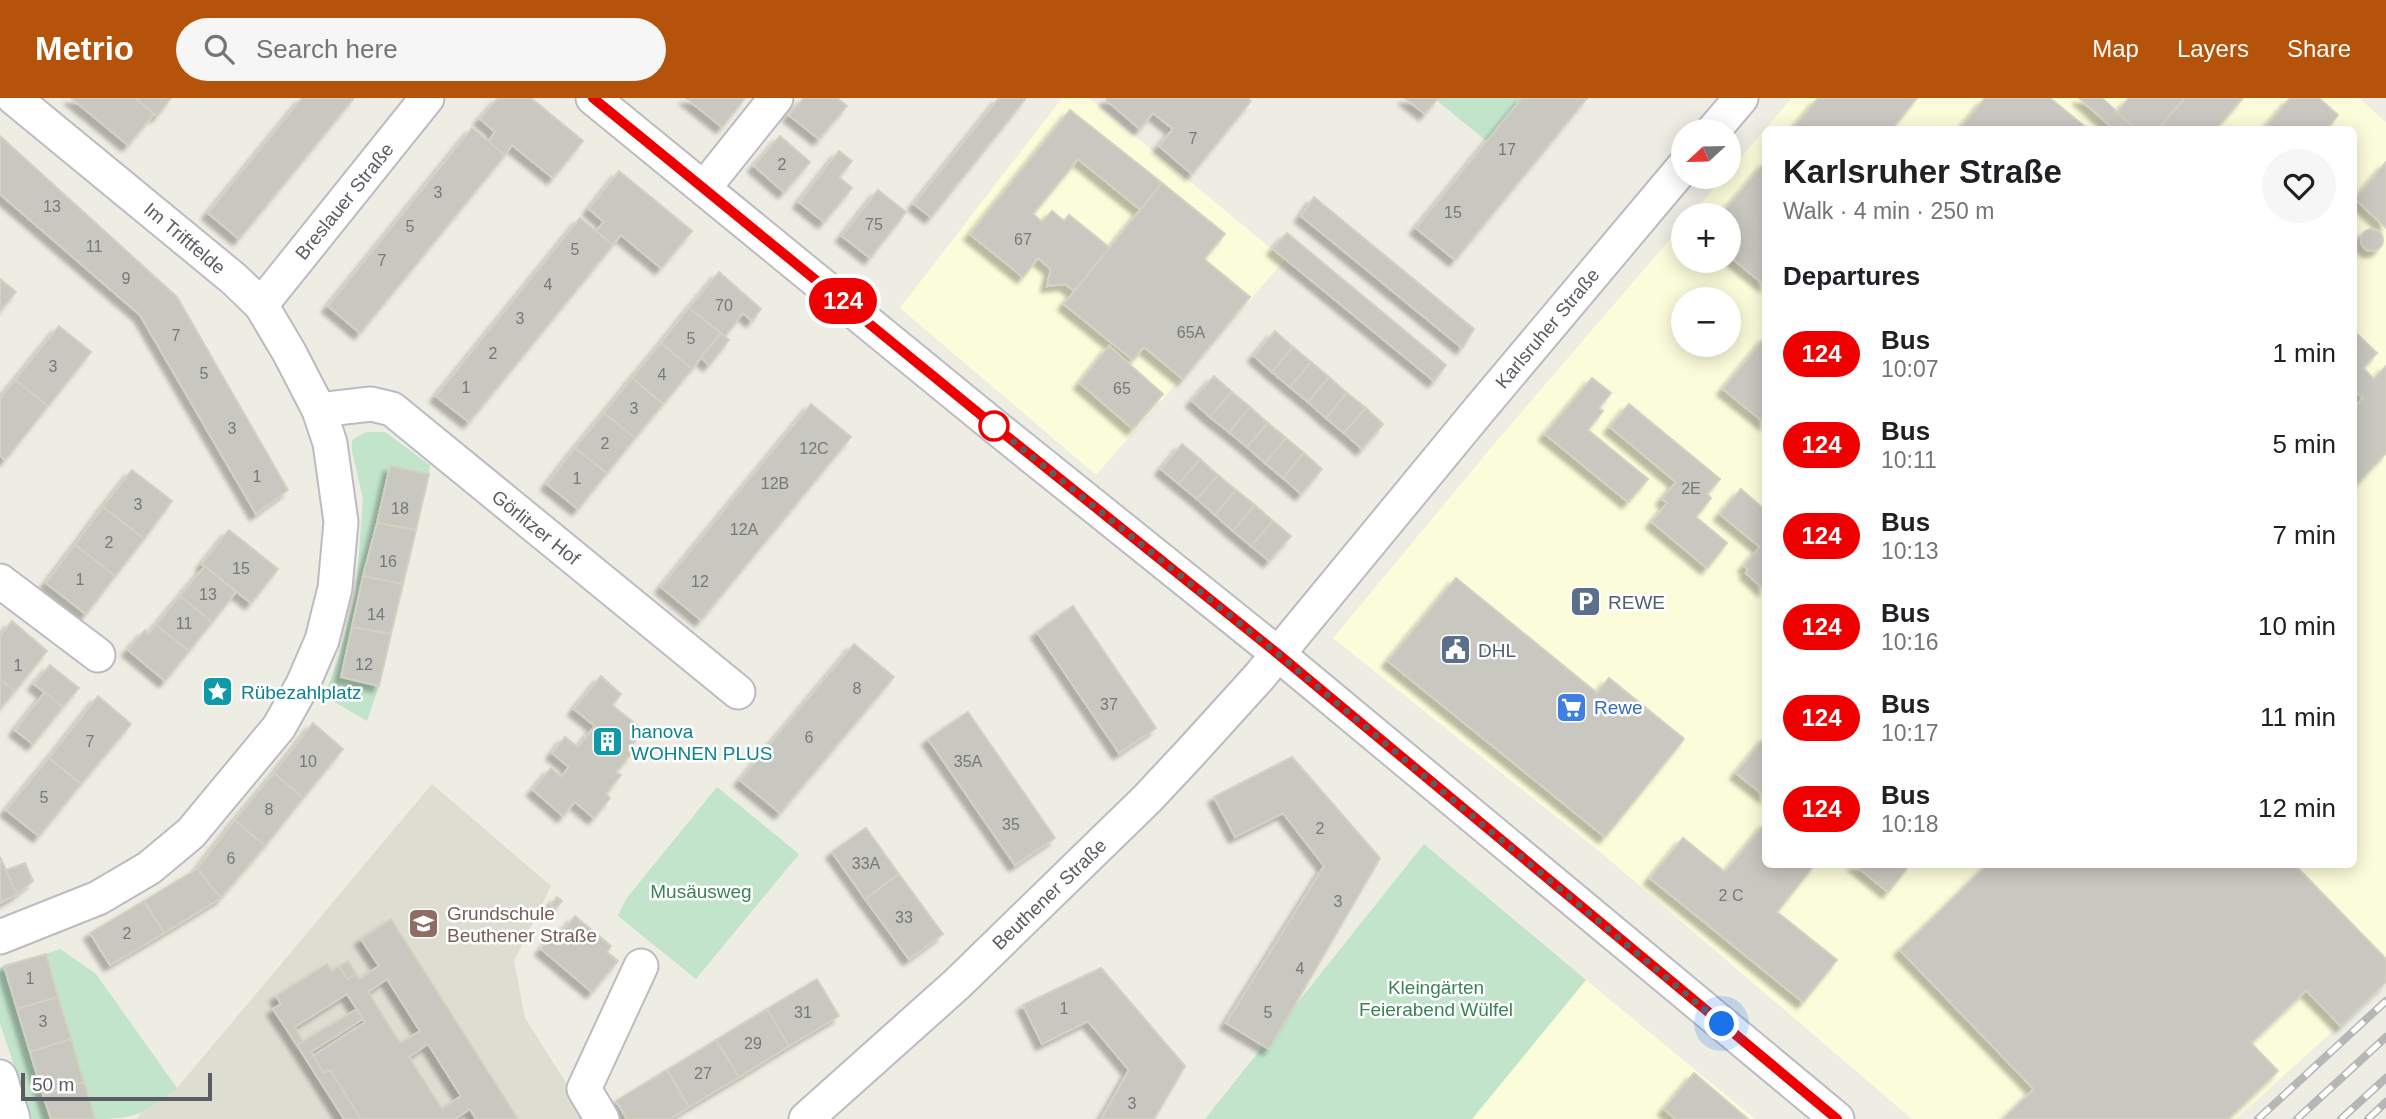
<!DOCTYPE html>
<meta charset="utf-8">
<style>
:root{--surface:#fff;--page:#f6f6f6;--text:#202124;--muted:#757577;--accent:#b45309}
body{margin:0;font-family:Arial,sans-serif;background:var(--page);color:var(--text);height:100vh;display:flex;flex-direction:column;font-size:26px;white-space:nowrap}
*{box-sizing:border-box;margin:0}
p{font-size:23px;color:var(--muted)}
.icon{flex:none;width:38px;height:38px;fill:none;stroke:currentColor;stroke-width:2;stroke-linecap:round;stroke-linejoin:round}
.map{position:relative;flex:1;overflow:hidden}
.panel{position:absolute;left:1762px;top:28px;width:595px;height:742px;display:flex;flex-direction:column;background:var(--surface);border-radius:10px;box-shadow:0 4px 18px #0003}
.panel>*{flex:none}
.badge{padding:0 14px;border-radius:23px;font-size:24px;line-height:46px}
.needle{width:46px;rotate:248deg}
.tools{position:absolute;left:1671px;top:21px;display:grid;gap:14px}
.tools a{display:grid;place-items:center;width:70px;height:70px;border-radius:50%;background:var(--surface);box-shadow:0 4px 18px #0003;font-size:35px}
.scale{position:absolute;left:21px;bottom:18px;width:191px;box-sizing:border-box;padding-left:7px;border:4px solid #5b5d63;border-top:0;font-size:19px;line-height:24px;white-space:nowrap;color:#5b5d63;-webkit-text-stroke:5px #fff;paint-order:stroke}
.you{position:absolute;width:35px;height:35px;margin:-18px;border:5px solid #fff;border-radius:50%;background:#1a73e8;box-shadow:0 0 0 10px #1a73e833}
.map>.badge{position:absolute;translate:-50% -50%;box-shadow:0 0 0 4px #fff}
h2{padding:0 21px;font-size:26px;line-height:63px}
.round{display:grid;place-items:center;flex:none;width:74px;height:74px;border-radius:37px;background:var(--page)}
.head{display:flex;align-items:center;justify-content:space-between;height:119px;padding:0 21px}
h1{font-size:33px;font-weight:800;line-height:52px}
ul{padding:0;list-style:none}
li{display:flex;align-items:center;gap:21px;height:91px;padding:0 21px}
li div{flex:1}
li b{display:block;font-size:26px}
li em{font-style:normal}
li .badge{min-width:77px;font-weight:700;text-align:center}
header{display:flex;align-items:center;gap:42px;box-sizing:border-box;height:98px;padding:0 35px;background:var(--accent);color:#fff}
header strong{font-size:33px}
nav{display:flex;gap:38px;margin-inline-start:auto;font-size:24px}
.search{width:490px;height:63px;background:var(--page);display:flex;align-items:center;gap:18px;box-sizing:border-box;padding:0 24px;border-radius:38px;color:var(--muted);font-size:26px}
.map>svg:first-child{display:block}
</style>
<header>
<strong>Metrio</strong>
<div class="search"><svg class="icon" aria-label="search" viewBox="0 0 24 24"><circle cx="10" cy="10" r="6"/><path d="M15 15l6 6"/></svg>Search here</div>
<nav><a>Map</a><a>Layers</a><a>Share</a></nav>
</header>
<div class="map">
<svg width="2386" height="1021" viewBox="0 0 2386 1021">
<defs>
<filter id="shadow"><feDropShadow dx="-6" dy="6" stdDeviation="2" flood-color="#0004"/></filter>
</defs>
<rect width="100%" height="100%" fill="#edede3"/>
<g fill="#fafcda" fill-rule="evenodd">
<polygon points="1062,0 1089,0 1285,162 1096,377 900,210"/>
<path d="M1792,0H2359L2386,24V885L2236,1021H1912L1599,753L1333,540L1500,339L1683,126L1684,163H1729V117H1691L1724,79H1729V73ZM1766,32H2354V766H1766ZM1684,201H1729V247H1684Z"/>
<polygon points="1586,882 1755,1021 1472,1021"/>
</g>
<polygon fill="#ddddd2" points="432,686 551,788 514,863 525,920 589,1021 137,1021 141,1015 177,990"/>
<g fill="#c1e4cb">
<polygon points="1434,0 1526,0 1490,46"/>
<polygon points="366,334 385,334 430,367 429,376 390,369 342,579 379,588 367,623 326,599 326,594 340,555 356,495 363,401 352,353 352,342"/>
<polygon points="717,689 799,756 696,881 618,818 626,801"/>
<polygon points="1424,746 1586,882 1472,1021 1205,1021"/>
<path d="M60,851L96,876L177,990C142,1015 140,1021 95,1021L46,856Z"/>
<polygon points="4,868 51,1021 32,1021 0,925 0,870"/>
</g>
<g fill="#c8c8c0" stroke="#d2d1c2" stroke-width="2" fill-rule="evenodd" filter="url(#shadow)">
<polygon points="71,0 135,0 154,16 128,47"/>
<polygon points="135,0 171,0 157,18"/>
<polygon points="302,0 354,0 239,141 208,115"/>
<polygon points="498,0 531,0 583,43 553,80 512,47 505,57 488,44 495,34 480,21"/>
<polygon points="686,0 745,0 722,29"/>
<polygon points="804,0 837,0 847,8 819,41 789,17"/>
<polygon points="999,0 1026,0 931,119 914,106"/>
<polygon points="1108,0 1247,0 1251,3 1192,76 1159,48 1173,31 1153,15 1140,31 1106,2"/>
<polygon points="1405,0 1438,0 1425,16"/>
<polygon points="1522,0 1587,0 1455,162 1416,130"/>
<polygon points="1818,0 1917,0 1891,32 1792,32"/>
<polygon points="1985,0 2050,0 2089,32 1959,32"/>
<polygon points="2079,0 2102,0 2137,32 2115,32"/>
<polygon points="2129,0 2185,0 2157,32 2137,32 2117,14"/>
<polygon points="2185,0 2243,0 2215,32 2157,32"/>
<polygon points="2290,0 2319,0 2338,17 2326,32 2263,32"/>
<polygon points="1070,12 1162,85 1141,112 1078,61 1033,116 1042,124 1052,113 1064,123 1069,117 1110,150 1074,193 1065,186 1047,188 1051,171 1038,160 1023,179 970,136"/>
<polygon points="472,30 505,57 360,235 328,208"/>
<polygon points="0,38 177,199 288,392 256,416 140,217 0,96"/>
<polygon points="780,38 810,64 784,94 754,68"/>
<polygon points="839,53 852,63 839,79 852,90 824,124 799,104"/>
<polygon points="1766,63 1766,188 1729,158 1729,117 1721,117"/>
<polygon points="2386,64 2386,130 2355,101"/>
<polygon points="619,73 692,133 661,170 621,137 613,147 596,133 604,124 589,111"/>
<polygon points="1162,85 1225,136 1204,161 1250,199 1183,281 1144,249 1133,262 1064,206"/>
<polygon points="878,92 906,114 870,160 842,138"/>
<polygon points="1314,99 1474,231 1462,250 1301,118"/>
<polygon points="580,120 613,147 469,324 436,298"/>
<circle cx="2372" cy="142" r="11"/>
<polygon points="1287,135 1446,267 1434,283 1273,151"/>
<polygon points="719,174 761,211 752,223 743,215 725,238 689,210"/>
<polygon points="0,181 16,194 0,213"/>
<polygon points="689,210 721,235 692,271 661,245"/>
<polygon points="59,228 91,254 48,308 15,282"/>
<polygon points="1275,233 1293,249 1272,274 1254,258"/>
<polygon points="2354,233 2377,255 2363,270 2374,281 2386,268 2386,355 2354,389 2354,310 2363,300 2356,294 2354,296"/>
<polygon points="721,235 729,242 709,267 701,259"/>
<polygon points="1766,238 1766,326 1723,291"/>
<polygon points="661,245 692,271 663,306 632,280"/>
<polygon points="1109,248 1163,296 1133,331 1080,285"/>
<polygon points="1293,249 1311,264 1290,289 1272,274"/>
<polygon points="1311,264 1329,279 1308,304 1290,289"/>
<polygon points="1214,278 1232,294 1210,319 1192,303"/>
<polygon points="1329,279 1347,295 1326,320 1308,304"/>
<polygon points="632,280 663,306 635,340 604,315"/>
<polygon points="1592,280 1611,295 1599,310 1603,313 1588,332 1648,381 1628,404 1545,336"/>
<polygon points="15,282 48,308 5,362 0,357 0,301"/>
<polygon points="1232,294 1250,309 1229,334 1210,319"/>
<polygon points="1347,295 1366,310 1344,335 1326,320"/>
<polygon points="811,306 851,339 701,522 661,489"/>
<polygon points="1629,306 1720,381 1707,396 1711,400 1696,419 1727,445 1707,470 1652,424 1667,405 1662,401 1676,384 1610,329"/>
<polygon points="1250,309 1268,325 1247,349 1229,334"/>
<polygon points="1366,310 1383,326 1362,351 1344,335"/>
<polygon points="604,315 635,340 607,375 575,350"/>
<polygon points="1268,325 1286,340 1265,365 1247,349"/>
<polygon points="1286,340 1304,355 1283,380 1265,365"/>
<polygon points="1182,346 1200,361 1179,386 1161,371"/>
<polygon points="575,350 607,375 578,411 547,386"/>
<polygon points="1304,355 1322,371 1301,396 1283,380"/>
<polygon points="1200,361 1218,377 1197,401 1179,386"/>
<polygon points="390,368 429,376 416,432 377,425"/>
<polygon points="132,372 172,403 144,441 103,409"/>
<polygon points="1218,377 1236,392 1215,417 1197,401"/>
<polygon points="1741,391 1766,413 1765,492 1746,475 1748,471 1744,468 1760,449 1720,416"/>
<polygon points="1236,392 1255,407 1233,433 1215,417"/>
<polygon points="1255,407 1273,423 1251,448 1233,433"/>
<polygon points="103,409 144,441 115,478 75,447"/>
<polygon points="1273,423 1291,438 1269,463 1251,448"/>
<polygon points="377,425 416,432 403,486 363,478"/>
<polygon points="229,432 278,471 251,505 202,466"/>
<polygon points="75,447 115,478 86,516 46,485"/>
<polygon points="205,468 236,494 212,524 180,498"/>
<polygon points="363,478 403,486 391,536 352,529"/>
<polygon points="1456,480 1597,595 1609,580 1684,641 1605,739 1388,563"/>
<polygon points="180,498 212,524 189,553 156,527"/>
<polygon points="1073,508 1156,630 1119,655 1037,534"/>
<polygon points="12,523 47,553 15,593 0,581 0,538"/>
<polygon points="156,527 189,553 165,583 128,552 145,532 148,536"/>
<polygon points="352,529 391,536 379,588 341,579"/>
<polygon points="854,546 894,579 780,715 740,682"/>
<polygon points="50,567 79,590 63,609 34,586"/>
<polygon points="601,578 621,596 612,607 643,632 628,652 632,655 616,674 621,677 606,696 610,700 594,720 575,704 563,718 533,692 551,670 561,679 569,669 552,655 565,639 578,649 595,628 574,611"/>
<polygon points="0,581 15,593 0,611"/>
<polygon points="45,594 63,609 33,646 15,632"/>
<polygon points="98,598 131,626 81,686 49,660"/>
<polygon points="968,614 1055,740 1015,767 928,641"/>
<polygon points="313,625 343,651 303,700 274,675"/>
<polygon points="1766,638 1766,699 1736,675"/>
<polygon points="1292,659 1380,760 1269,951 1226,925 1324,768 1283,715 1235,739 1214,699"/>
<polygon points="49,660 81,686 39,738 6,712"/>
<polygon points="274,675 303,700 265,748 235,722"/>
<polygon points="235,722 265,748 221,800 197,771"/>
<polygon points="1766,724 1766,766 1815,766 1777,814 1837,862 1803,904 1650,780 1683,740 1725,774"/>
<polygon points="866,730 899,776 865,801 832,754"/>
<polygon points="0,759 17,796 0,805"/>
<polygon points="25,765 33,783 17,796 6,772"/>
<polygon points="1854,766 1910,766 1888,794"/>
<polygon points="1988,766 2294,766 2386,861 2386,884 2341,928 2306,892 2251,945 2278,973 2228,1021 2003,1021 2034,991 1900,852"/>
<polygon points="197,771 221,800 164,835 144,803"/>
<polygon points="899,776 943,836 909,861 865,801"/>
<polygon points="557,799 562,803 555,811 551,807"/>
<polygon points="144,803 164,835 110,867 90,835"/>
<polygon points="575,818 611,848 607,854 618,863 592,894 541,851 552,839 555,842"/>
<path d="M391,821L518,1021H476L470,1011L455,1021H361L330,972L324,975L313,958L365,924L347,896L295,929L303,944L297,947L273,911L281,906L276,898L327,866L332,873L339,868L348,881L356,876L359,881L379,868L361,841ZM387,881L420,933L400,945L368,894ZM428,946L461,998L442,1011L409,959Z"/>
<polygon points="46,856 58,899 17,911 4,868"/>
<polygon points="348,863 356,876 348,881 339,868"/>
<polygon points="1101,870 1185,968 1154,1021 1101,1021 1129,972 1088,923 1042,946 1023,907"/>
<polygon points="817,881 839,918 789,948 767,911"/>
<polygon points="58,899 71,941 30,954 17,911"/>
<polygon points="357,911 363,921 311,954 324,975 330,972 361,1021 344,1021 297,947"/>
<polygon points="767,911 789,948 739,979 716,942"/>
<polygon points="71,941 84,984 43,997 30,954"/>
<polygon points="716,942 739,979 689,1009 667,972"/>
<polygon points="667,972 689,1009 670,1021 627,1021 616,1003"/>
<polygon points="1694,975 1748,1021 1676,1021 1664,1011"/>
<polygon points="84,984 95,1021 51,1021 43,997"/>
</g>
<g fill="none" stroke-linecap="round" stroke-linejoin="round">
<defs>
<g id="minor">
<polyline points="593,0 998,331 1278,556 1837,1021"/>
<polyline points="1713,33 1741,0"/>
<polyline points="704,90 776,0"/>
<polyline points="261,207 427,0"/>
<polyline points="319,312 371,306 392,311 738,594"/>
<polyline points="0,483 98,557"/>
<polyline points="0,839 98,800 149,770 191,735 279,629 303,586 322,542 335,490 341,424 330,345 319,312 289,254 261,207 234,181 14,0"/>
<polyline points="0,979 13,1021"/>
<polyline points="602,1021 584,991 641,868"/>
<polyline points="806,1021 957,886 1147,701 1191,654 1259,579 1479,312 1684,68"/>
</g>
</defs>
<use href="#minor" stroke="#bbbbc1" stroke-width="37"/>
<use href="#minor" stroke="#fff" stroke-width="33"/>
<defs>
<g id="rail">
<polyline points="2258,1021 2386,903"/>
<polyline points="2297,1021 2386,939"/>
<polyline points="2341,1021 2386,980"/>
<polyline points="2368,1021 2386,1004"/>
</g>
</defs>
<use href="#rail" stroke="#b6b6b7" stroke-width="8"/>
<use href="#rail" stroke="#fff" stroke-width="5" stroke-dasharray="16" stroke-linecap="butt"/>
</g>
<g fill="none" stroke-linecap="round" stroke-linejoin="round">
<defs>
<polyline id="line" points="593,0 998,331 1278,556 1837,1021"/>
</defs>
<use href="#line" stroke="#fff" stroke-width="16"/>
<use href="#line" stroke="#e00" stroke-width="10"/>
<polyline stroke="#5b5d63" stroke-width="7" stroke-dasharray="0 12.6" points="994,328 1278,556 1722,926"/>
</g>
<defs>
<symbol id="parking-square" viewBox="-11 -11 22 22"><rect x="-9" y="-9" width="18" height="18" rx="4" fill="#5c6f8a" stroke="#fff"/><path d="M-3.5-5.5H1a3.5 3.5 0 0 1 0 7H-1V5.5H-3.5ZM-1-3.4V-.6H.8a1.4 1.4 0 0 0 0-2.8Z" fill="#fff"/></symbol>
<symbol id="civic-square" viewBox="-11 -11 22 22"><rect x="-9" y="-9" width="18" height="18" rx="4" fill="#5c6f8a" stroke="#fff"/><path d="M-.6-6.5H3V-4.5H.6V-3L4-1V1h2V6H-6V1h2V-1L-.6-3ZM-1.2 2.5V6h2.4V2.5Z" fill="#fff"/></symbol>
<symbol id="sight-square" viewBox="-11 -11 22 22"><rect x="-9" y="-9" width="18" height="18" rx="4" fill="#0f9aa8" stroke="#fff"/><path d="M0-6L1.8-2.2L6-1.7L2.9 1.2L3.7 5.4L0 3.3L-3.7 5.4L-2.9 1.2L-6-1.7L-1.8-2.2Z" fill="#fff"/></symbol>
<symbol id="supermarket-square" viewBox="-11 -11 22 22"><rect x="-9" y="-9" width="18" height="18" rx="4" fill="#3f7fe0" stroke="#fff"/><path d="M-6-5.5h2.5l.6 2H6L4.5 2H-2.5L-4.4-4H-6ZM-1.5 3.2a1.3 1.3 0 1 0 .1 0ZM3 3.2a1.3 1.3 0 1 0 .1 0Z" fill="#fff"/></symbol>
<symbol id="building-square" viewBox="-11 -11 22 22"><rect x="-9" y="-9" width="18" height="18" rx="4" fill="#0f9aa8" stroke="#fff"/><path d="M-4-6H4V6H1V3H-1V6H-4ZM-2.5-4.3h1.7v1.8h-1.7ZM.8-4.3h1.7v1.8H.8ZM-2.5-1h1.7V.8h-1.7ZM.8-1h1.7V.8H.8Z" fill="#fff"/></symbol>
<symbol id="school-square" viewBox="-11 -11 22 22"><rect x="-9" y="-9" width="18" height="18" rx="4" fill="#8d6e63" stroke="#fff"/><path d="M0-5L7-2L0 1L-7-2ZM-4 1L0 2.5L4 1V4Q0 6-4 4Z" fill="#fff"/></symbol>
</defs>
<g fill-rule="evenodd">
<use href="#parking-square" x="1568" y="486" width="35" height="35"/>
<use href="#civic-square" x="1438" y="534" width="35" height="35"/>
<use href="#sight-square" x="200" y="576" width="35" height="35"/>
<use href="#supermarket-square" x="1554" y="592" width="35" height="35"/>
<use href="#building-square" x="590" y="626" width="35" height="35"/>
<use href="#school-square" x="406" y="808" width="35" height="35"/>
</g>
<circle fill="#fff" stroke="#e00" stroke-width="3.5" cx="994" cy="328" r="14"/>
<g text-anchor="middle" stroke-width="5" stroke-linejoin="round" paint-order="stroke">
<g font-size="16" fill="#76787a">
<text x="1193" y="46">7</text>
<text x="1507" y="57">17</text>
<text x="782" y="72">2</text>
<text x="438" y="100">3</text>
<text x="52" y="114">13</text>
<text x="1453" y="120">15</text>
<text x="874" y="132">75</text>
<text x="410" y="134">5</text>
<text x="1023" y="147">67</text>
<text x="94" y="154">11</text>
<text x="575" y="157">5</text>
<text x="382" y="168">7</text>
<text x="126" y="186">9</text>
<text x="548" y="192">4</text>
<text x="724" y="213">70</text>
<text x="520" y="226">3</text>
<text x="1191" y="240">65A</text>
<text x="176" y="243">7</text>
<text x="691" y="246">5</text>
<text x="493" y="261">2</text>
<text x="53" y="274">3</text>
<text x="204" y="281">5</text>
<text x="662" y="282">4</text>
<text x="466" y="295">1</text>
<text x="1122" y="296">65</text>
<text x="634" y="316">3</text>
<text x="232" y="336">3</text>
<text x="605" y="351">2</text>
<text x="814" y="356">12C</text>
<text x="257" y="384">1</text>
<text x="577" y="386">1</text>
<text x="775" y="391">12B</text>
<text x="1691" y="396">2E</text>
<text x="138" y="412">3</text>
<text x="400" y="416">18</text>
<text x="744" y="437">12A</text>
<text x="109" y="450">2</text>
<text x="388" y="469">16</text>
<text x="241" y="476">15</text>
<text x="80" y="487">1</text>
<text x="700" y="489">12</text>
<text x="208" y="502">13</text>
<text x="376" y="522">14</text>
<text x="184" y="531">11</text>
<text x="364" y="572">12</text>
<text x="18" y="573">1</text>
<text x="857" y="596">8</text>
<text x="1109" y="612">37</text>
<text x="809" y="645">6</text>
<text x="90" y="649">7</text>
<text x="308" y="669">10</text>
<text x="968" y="669">35A</text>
<text x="44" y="705">5</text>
<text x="269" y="717">8</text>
<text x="1011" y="732">35</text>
<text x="1320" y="736">2</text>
<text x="231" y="766">6</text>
<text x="866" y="771">33A</text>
<text x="1731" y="803">2 C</text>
<text x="1338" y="809">3</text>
<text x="904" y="825">33</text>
<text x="127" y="841">2</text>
<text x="1300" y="876">4</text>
<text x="30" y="886">1</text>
<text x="1064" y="916">1</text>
<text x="803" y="920">31</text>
<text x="1268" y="920">5</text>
<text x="43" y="929">3</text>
<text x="753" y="951">29</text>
<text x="703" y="981">27</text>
<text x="1132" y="1011">3</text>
</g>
<g font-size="19" fill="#5b5d63" stroke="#fff">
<text transform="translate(344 103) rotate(-51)" y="7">Breslauer Straße</text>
<text transform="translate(185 140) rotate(40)" y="7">Im Triftfelde</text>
<text transform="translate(1547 230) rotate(-50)" y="7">Karlsruher Straße</text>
<text transform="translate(536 429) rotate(39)" y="7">Görlitzer Hof</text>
<text transform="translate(1049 796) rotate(-44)" y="7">Beuthener Straße</text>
</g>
<g font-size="19" fill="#4e5e75" stroke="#fff" text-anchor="start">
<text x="1608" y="511">REWE</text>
<text x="1478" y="559">DHL</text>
</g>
<g font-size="19" fill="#0d838f" stroke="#fff" text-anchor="start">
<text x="241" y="601">Rübezahlplatz</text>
<text x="631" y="640">hanova<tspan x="631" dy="22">WOHNEN PLUS</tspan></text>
</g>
<g font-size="19" fill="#366cbe" stroke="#fff" text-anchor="start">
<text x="1594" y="616">Rewe</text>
</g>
<g font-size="19" fill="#398452" stroke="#fff">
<text x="701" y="800">Musäusweg</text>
<text x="1436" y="896">Kleingärten<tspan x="1436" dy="22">Feierabend Wülfel</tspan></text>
</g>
<g font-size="19" fill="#785e54" stroke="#fff" text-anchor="start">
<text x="447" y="822">Grundschule<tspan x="447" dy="22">Beuthener Straße</tspan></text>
</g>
</g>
</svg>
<div class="tools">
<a><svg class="needle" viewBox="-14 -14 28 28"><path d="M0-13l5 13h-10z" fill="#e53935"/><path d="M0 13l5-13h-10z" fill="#757577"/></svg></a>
<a>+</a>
<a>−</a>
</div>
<div class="scale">50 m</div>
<div class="you" style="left:1722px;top:926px"></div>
<b class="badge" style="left:843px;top:203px;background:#e00;color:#fff">124</b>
<section class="panel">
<div class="head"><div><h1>Karlsruher Straße</h1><p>Walk · 4 min · 250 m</p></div><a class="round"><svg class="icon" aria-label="heart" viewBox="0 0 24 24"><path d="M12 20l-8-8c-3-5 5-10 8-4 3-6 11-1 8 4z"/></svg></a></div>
<h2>Departures</h2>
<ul>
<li><span class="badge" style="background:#e00;color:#fff">124</span><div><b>Bus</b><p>10:07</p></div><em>1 min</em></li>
<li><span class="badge" style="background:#e00;color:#fff">124</span><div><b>Bus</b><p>10:11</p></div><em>5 min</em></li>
<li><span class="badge" style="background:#e00;color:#fff">124</span><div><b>Bus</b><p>10:13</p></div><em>7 min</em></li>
<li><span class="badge" style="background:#e00;color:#fff">124</span><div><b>Bus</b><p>10:16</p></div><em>10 min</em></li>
<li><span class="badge" style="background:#e00;color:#fff">124</span><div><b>Bus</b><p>10:17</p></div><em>11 min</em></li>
<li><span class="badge" style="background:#e00;color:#fff">124</span><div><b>Bus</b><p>10:18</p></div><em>12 min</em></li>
</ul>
</section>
</div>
